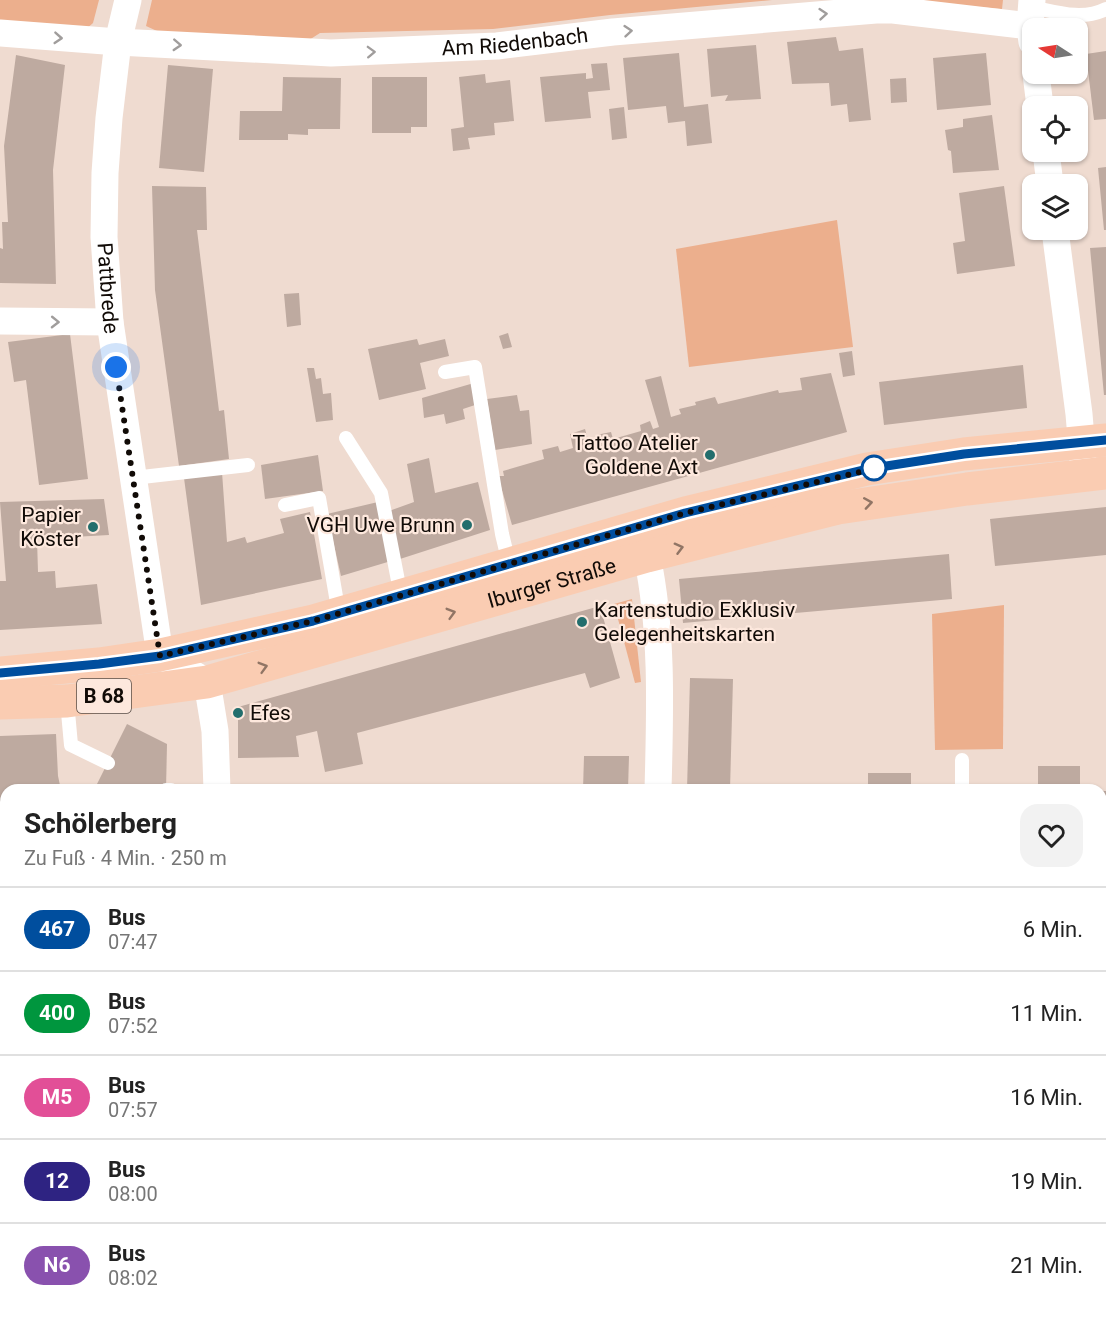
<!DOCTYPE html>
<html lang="de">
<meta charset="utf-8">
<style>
:root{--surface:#fff;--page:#f2f2f2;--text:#222;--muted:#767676;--line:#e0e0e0}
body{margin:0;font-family:Roboto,sans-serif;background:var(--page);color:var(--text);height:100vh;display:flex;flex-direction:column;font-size:22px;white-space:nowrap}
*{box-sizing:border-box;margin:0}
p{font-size:20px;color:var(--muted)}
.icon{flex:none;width:33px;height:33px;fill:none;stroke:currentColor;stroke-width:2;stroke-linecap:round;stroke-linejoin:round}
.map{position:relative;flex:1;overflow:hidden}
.sheet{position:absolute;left:0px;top:784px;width:1107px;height:536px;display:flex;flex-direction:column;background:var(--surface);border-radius:18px 18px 0 0;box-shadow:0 2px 4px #0004}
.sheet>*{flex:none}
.badge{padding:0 12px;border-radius:20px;font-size:21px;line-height:39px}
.needle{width:39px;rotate:282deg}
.tools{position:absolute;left:1022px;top:18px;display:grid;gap:12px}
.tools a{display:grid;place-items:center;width:66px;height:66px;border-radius:12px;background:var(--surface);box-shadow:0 2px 4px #0004;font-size:30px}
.you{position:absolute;width:30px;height:30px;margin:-15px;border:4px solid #fff;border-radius:50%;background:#1a73e8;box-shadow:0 0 0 9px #1a73e833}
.map>.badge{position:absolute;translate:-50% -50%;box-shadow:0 0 0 3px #fff}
.round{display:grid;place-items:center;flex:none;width:63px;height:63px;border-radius:18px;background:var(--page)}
.summary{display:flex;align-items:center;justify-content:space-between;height:102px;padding:0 24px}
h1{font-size:28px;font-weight:700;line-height:45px}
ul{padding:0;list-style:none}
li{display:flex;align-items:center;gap:18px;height:84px;padding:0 24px;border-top:2px solid var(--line)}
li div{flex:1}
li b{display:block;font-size:22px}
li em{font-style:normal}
li .badge{min-width:66px;font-weight:700;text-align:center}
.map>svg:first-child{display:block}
</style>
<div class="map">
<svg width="1106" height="1319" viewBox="0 0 1106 1319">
<rect width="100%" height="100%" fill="#efdbd0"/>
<g fill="#ecaf8d">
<polygon points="0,0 99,0 93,23 85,30 0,24"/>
<polygon points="152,0 772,0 610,15 493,29 320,33 306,42 168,36 146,26"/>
<polygon points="897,0 1003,0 1002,9"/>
<polygon points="837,220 853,347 689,367 676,249"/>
<polygon points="632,599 641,682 635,683 614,604"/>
<polygon points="1004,605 1003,749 935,750 932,614"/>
<rect x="229" y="1314" width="271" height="5"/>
</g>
<g fill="#beaaa0">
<polygon points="836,37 839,51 863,48 871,120 849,122 847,104 831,106 829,83 792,84 787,42"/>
<polygon points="756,45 761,99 725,101 728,95 711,97 707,49"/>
<polygon points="1106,51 1106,119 1094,120 1086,54"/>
<polygon points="679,53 684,107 708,104 712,143 687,146 685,121 668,123 666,106 628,110 623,58"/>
<polygon points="986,53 991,105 937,110 933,58"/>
<polygon points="16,55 65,65 53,170 56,284 0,283 0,248 3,249 2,222 8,222 4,146"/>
<polygon points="607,63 610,90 588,92 591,118 545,122 540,77 586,73 586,79 593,78 591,64"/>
<polygon points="168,65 213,69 204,172 159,168"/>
<polygon points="485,74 486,83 510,80 514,121 494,123 495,135 468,138 470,149 453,151 451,129 464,127 459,77"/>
<polygon points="283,77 341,78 340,129 308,129 308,135 288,134 288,140 239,140 240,111 282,111"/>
<polygon points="372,77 427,77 427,127 411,127 411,133 372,133"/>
<polygon points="906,78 907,102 891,103 890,79"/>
<polygon points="624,107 627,138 612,140 609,109"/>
<polygon points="992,115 999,170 953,173 951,151 948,150 945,130 963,127 963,119"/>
<polygon points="1106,167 1106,230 1104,230 1098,168"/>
<polygon points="152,186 206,187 207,230 197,230 219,411 224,410 229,459 179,466 155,290"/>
<polygon points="1004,186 1015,266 957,274 953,243 965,241 959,193"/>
<polygon points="1106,247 1106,395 1104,395 1090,248"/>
<polygon points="299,293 301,325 287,327 284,294"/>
<polygon points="508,333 512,347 503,349 499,336"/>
<polygon points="70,334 88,479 39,485 26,380 14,382 8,342"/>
<polygon points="417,339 419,345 445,339 449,356 420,363 426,389 379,400 368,349"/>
<polygon points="852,351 855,375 843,377 839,353"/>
<polygon points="1023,365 1027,408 884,425 879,382"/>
<polygon points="307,368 314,368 316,379 321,378 323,394 331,393 333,420 316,422"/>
<polygon points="831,373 847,432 512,525 498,476 504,476 503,471 544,459 542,450 558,446 560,452 573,448 570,434 585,429 589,443 598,441 596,435 611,432 613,439 641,431 640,425 650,421 653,429 659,427 645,380 661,376 671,417 681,414 679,409 696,405 695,402 715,397 718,404 778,390 779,393 802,390 800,378"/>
<polygon points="474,383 475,405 463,409 465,419 446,424 444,414 424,418 422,398"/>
<polygon points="517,395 520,411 529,410 532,444 495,450 487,399"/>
<polygon points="318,455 323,491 265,499 261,465"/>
<polygon points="429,458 435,493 478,482 490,530 400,559 389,511 414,502 407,464"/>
<polygon points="222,472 227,542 245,537 247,543 284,533 280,519 310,512 322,579 201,605 184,478"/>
<polygon points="104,499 109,535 37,539 38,572 55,571 56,588 97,584 102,624 0,630 0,581 6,581 0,502"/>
<polygon points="378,502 391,561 341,576 327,514"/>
<polygon points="1106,507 1106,555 995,566 990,519"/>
<polygon points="949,554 952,599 683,623 679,579"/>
<polygon points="600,606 620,678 590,688 585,673 357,733 363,764 325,772 317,731 296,736 299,757 238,758 238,707"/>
<polygon points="690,678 733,679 730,790 687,790"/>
<polygon points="127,724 167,744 166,790 94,790"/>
<polygon points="56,734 58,776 61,790 6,790 6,859 0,860 0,736"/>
<polygon points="584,756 629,756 628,790 583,790"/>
<rect x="1038" y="766" width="42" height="24"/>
<rect x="868" y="773" width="43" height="17"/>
<rect x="1101" y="791" width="5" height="60"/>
<polygon points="1106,920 1106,973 1101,973 1101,921"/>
<rect x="0" y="1009" width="6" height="27"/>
<rect x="1101" y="1015" width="5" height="48"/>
<rect x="0" y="1132" width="6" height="45"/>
<rect x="1101" y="1172" width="5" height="55"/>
<rect x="1101" y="1258" width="5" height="27"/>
<rect x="426" y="1314" width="35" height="5"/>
<rect x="573" y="1314" width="38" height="5"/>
<rect x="744" y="1314" width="48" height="5"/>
<rect x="1074" y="1314" width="25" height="5"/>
<rect x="0" y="1315" width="29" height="4"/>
</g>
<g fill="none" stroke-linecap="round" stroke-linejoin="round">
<g stroke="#fff" stroke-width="14">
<path d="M1031,7C1056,12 1082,21 1106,9"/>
<polyline points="445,372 475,367 502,534 509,563"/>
<polyline points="346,438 381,493 401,596"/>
<polyline points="133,478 248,465"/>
<polyline points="285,505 319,498 339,614"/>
<polyline points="67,701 71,745 108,763"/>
<polyline points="166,790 171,790"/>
<polyline points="962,790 962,760"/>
<polyline points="942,1319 950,1314"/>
</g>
<g stroke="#fff" stroke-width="27">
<path id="s1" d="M128,0L118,42L109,118L105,173L104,237L110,322L160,655L207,682L215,731L217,790"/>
<path id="s2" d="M0,33L118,42L331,53L497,46L613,32L876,10H893L1030,26"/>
<polyline points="1032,42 1030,26 1032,0"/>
<polyline points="1036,74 1040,106"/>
<polyline points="1046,152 1050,184"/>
<polyline points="1055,230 1079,414 1083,462"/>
<polyline points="0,321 110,322"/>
<path d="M647,556C663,633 660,712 658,790"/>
<polyline points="1101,890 1106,890"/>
<polyline points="1101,1124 1106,1123"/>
<polyline points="0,1213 6,1213"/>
<polyline points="702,1314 706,1319"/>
<polyline points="1020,1314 1022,1319"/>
<polyline points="198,1319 198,1314"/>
<polyline points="644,1319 644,1314"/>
</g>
<g stroke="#faccb2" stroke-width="33">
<polyline points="0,673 99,664 160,655 313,621 685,513 867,469 964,454 1106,440"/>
<path id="s3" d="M0,703L67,701L207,682L647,556L838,508L967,489L1106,473"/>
</g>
</g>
<defs><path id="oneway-chevron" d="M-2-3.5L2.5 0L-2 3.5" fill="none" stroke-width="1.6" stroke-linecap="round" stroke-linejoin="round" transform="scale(1.5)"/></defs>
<g stroke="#a09d9c">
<use href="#oneway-chevron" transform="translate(823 14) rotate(-5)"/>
<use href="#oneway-chevron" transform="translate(628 31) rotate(-5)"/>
<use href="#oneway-chevron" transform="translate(58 38) rotate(4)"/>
<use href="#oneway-chevron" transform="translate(177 45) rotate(3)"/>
<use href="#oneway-chevron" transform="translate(371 52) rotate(-2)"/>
<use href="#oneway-chevron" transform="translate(55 322) rotate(1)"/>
</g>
<g stroke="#917565">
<use href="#oneway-chevron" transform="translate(868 503) rotate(-9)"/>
<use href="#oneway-chevron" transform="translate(679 548) rotate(-15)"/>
<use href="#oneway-chevron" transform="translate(451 613) rotate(-16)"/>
<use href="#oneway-chevron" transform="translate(263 667) rotate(-16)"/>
</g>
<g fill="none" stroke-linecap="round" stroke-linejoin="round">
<defs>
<polyline id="line" points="0,673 99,664 160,656 313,621 685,513 867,469 964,454 1106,440"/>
</defs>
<use href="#line" stroke="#fff" stroke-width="14"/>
<use href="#line" stroke="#004e9e" stroke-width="9"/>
<polyline stroke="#110b07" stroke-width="6" stroke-dasharray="0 10.8" points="116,367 160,656 313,621 685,513 877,468 874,468"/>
</g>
<g fill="#236e6d" stroke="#fde8dd" stroke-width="2">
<circle cx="710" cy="455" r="6"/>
<circle cx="467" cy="525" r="6"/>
<circle cx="93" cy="527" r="6"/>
<circle cx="582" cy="622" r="6"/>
<circle cx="238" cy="713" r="6"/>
</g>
<circle fill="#fff" stroke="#004e9e" stroke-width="3" cx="874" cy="468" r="12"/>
<g text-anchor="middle" stroke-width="4.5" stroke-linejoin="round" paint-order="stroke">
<rect fill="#fde8dd" stroke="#584d47" stroke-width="1.5" x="77" y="679" width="54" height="34" rx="4.5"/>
<g font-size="20" font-weight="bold" fill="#110b07">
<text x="104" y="703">B 68</text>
</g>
<g font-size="21" fill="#110b07" stroke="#fde8dd">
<text dy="7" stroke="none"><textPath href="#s2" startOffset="516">Am Riedenbach</textPath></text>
<text dy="7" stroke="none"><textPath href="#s1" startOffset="290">Pattbrede</textPath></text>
<text dy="7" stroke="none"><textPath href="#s3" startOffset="567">Iburger Straße</textPath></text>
</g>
<g font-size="21" fill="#110b07" stroke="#fde8dd" text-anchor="end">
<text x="698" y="450">Tattoo Atelier<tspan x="698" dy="24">Goldene Axt</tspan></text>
<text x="81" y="522">Papier<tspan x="81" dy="24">Köster</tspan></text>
<text x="455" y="532">VGH Uwe Brunn</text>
<text x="594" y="617" text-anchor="start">Kartenstudio Exklusiv<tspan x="594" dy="24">Gelegenheitskarten</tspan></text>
<text x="250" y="720" text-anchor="start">Efes</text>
</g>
</g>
</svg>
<div class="tools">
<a><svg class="needle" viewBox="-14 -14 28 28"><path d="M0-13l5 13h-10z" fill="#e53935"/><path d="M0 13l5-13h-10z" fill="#767676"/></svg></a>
<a><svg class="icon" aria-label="locate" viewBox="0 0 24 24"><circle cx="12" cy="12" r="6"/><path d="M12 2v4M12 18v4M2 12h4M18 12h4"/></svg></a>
<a><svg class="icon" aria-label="layers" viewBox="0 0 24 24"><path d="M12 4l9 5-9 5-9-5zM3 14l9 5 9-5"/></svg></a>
</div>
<div class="you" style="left:116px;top:367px"></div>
<section class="sheet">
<div class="summary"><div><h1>Schölerberg</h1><p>Zu Fuß · 4 Min. · 250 m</p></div><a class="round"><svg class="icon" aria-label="heart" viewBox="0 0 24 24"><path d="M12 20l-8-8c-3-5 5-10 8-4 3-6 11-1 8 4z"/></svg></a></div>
<ul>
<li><span class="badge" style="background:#004e9e;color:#fff">467</span><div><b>Bus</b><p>07:47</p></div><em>6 Min.</em></li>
<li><span class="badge" style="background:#00963e;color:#fff">400</span><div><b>Bus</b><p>07:52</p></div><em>11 Min.</em></li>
<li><span class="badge" style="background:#e24f97;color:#fff">M5</span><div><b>Bus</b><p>07:57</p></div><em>16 Min.</em></li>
<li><span class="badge" style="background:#2e2382;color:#fff">12</span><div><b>Bus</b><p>08:00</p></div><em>19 Min.</em></li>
<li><span class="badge" style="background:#8951ae;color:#fff">N6</span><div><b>Bus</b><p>08:02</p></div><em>21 Min.</em></li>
</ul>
</section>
</div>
